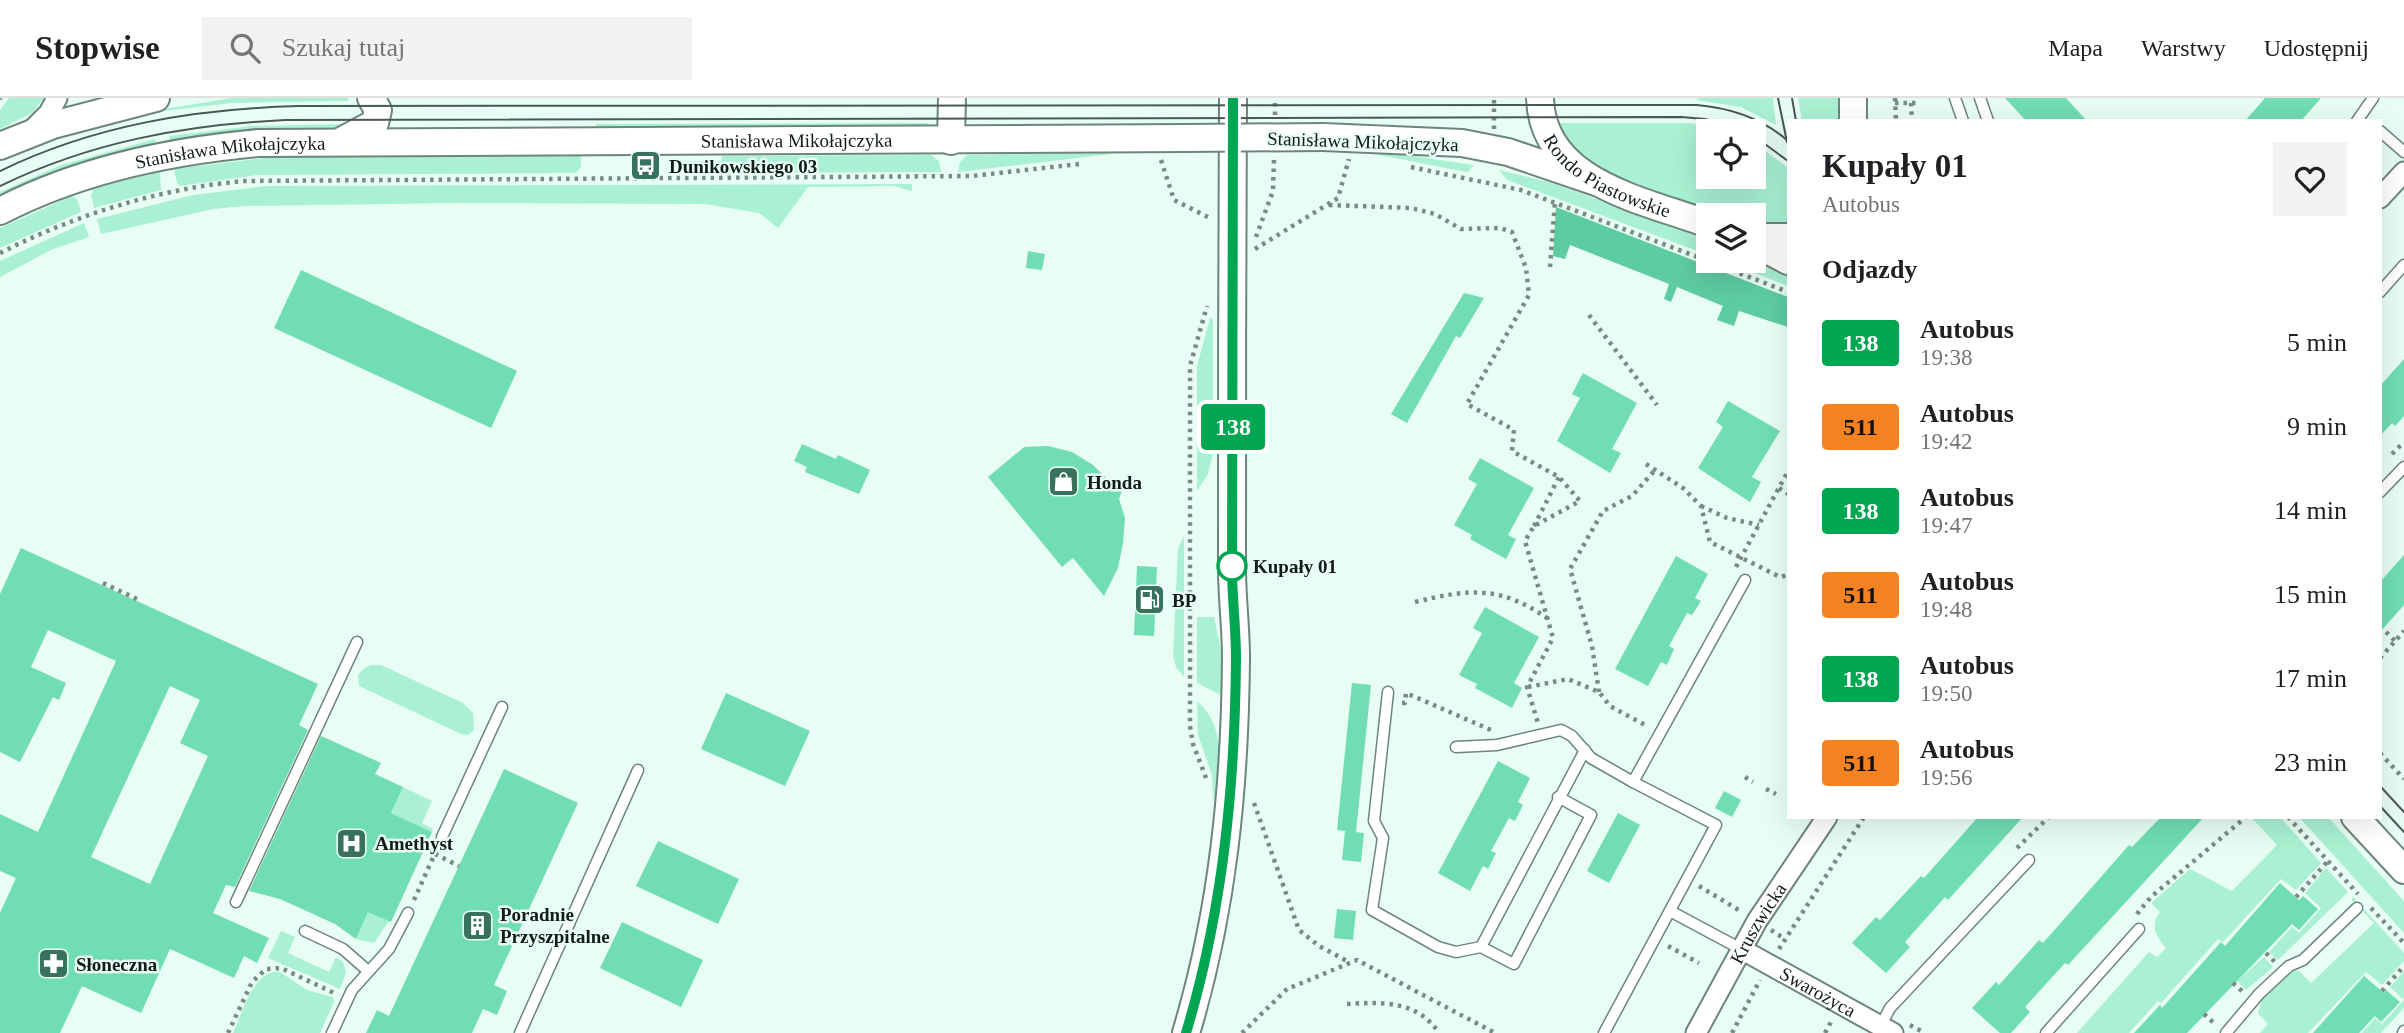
<!DOCTYPE html>
<html lang="pl">
<meta charset="utf-8">
<style>
:root{--surface:#fff;--page:#f2f2f2;--text:#202124;--muted:#757577;--line:#e0e0e0}
body{margin:0;font-family:Georgia,serif;background:var(--page);color:var(--text);height:100vh;display:flex;flex-direction:column;font-size:26px;white-space:nowrap}
*{box-sizing:border-box;margin:0}
p{font-size:23px;color:var(--muted)}
.icon{flex:none;width:38px;height:38px;fill:none;stroke:currentColor;stroke-width:2;stroke-linecap:round;stroke-linejoin:round}
.map{position:relative;flex:1;overflow:hidden}
.drawer{position:absolute;left:1787px;top:21px;width:595px;height:700px;display:flex;flex-direction:column;background:var(--surface);border-radius:0px;box-shadow:0 7px 28px #0002}
.drawer>*{flex:none}
.badge{padding:0 14px;border-radius:5px;font-size:24px;line-height:46px}
.controls{position:absolute;left:1696px;top:21px;display:grid;gap:14px}
.controls a{display:grid;place-items:center;width:70px;height:70px;border-radius:0px;background:var(--surface);box-shadow:0 7px 28px #0002;font-size:35px}
.map>.badge{position:absolute;translate:-50% -50%;box-shadow:0 0 0 4px #fff}
h2{padding:0 35px;font-size:26px;line-height:63px}
.round{display:grid;place-items:center;flex:none;width:74px;height:74px;border-radius:0px;background:var(--page)}
.summary{display:flex;align-items:center;justify-content:space-between;height:119px;padding:0 35px}
h1{font-size:33px;font-weight:800;line-height:52px}
ul{padding:0;list-style:none}
li{display:flex;align-items:center;gap:21px;height:84px;padding:0 35px}
li div{flex:1}
li b{display:block;font-size:26px}
li em{font-style:normal}
li .badge{min-width:77px;font-weight:700;text-align:center}
header{display:flex;align-items:center;gap:42px;box-sizing:border-box;height:98px;padding:0 35px;background:var(--surface);border-bottom:2px solid var(--line)}
header strong{font-size:33px}
nav{display:flex;gap:38px;margin-inline-start:auto;font-size:24px}
.search{width:490px;height:63px;background:var(--page);display:flex;align-items:center;gap:18px;box-sizing:border-box;padding:0 24px;border-radius:0px;color:var(--muted);font-size:26px}
.map>svg:first-child{display:block}
</style>
<header>
<strong>Stopwise</strong>
<div class="search"><svg class="icon" aria-label="search" viewBox="0 0 24 24"><circle cx="10" cy="10" r="6"/><path d="M15 15l6 6"/></svg>Szukaj tutaj</div>
<nav><a>Mapa</a><a>Warstwy</a><a>Udostępnij</a></nav>
</header>
<div class="map">
<svg width="2404" height="935" viewBox="0 0 2404 935">
<rect width="100%" height="100%" fill="#e8fef4"/>
<g fill="#a9f1d2">
<polygon points="9,0 44,0 32,15 0,31 0,12"/>
<polygon points="232,0 347,0 349,3 231,5 164,13 164,11"/>
<polygon points="1699,0 1773,0 1776,27 1741,9 1696,2"/>
<polygon points="1798,0 1841,0 1841,23 1802,23"/>
<polygon points="930,25 920,30 596,32 596,26"/>
<polygon points="1558,25 1690,25 1730,33 1708,33 1708,79 1754,79 1754,44 1788,70 1788,126 1754,127 1754,117 1720,117 1598,71 1568,45"/>
<polygon points="349,26 340,32 273,32 170,45 169,38 252,28"/>
<polygon points="155,41 156,48 0,100 0,94 61,67"/>
<polygon points="1370,53 1378,53 1474,67 1468,74 1456,72 1369,55"/>
<polygon points="1111,54 1111,56 958,74 960,64 967,57"/>
<polygon points="931,57 939,63 941,74 675,75 670,72 671,63 722,63 722,58"/>
<polygon points="581,58 581,69 576,75 258,77 180,88 177,85 174,71 273,59"/>
<polygon points="1499,72 1549,84 1708,141 1708,157 1507,82"/>
<polygon points="160,74 161,92 94,110 91,97 94,90"/>
<polygon points="912,86 912,93 894,88 808,89 778,130 759,115 705,106 457,105 246,108 213,111 101,136 97,121 193,97 265,88"/>
<polygon points="72,98 77,101 81,114 0,150 0,130"/>
<polygon points="84,125 89,139 53,151 0,179 0,163"/>
<polygon points="1754,158 1788,172 1788,188 1724,163 1754,163"/>
<polygon points="1210,220 1213,221 1213,355 1208,376 1197,393 1197,268"/>
<polygon points="1184,438 1184,579 1176,569 1173,558 1178,450"/>
<polygon points="1197,519 1214,519 1222,558 1221,597 1197,585"/>
<polygon points="372,567 381,567 463,605 473,615 474,632 468,637 461,636 359,588 358,577 364,570"/>
<path d="M1197,603C1229,631 1218,671 1214,708L1212,677L1198,637Z"/>
<polygon points="403,689 432,703 422,725 433,731 432,734 391,715"/>
<path d="M2251,719H2280L2321,765L2296,792L2281,781L2223,844L2218,841L2161,905L2158,903L2129,935H2077L2149,854L2157,859L2166,850C2155,837 2150,828 2160,814L2151,805L2190,771L2232,793L2277,747Z"/>
<polygon points="2299,719 2328,719 2404,803 2404,835"/>
<polygon points="2326,770 2348,794 2278,862 2269,854 2292,829 2299,835 2321,810 2305,795"/>
<polygon points="2353,799 2404,855 2404,863 2382,887 2366,874 2308,935 2260,935 2268,926 2258,915 2263,898 2289,873 2299,873 2311,885 2374,825 2351,801"/>
<polygon points="368,813 389,823 374,845 356,841"/>
<polygon points="281,833 295,839 288,855 329,874 336,859 343,864 346,875 340,891 268,860"/>
<polygon points="2264,859 2273,869 2246,892 2237,883"/>
<polygon points="2404,873 2404,910 2381,935 2362,935 2375,920 2382,926 2404,902 2390,889"/>
<path d="M280,874L307,892L333,899L334,904L320,935H233C242,916 253,871 280,874Z"/>
</g>
<polygon fill="#5ecca2" points="1556,109 1788,199 1788,229 1739,213 1734,228 1717,222 1723,208 1677,189 1671,204 1664,201 1669,186 1570,147 1565,161 1553,158"/>
<g fill="#70ddb3" fill-rule="evenodd">
<polygon points="2005,0 2066,0 2087,23 2026,23"/>
<polygon points="2265,0 2321,0 2301,23 2245,23"/>
<polygon points="1028,153 1045,156 1042,172 1026,170"/>
<polygon points="301,172 517,273 491,330 274,230"/>
<polygon points="1464,195 1484,200 1460,240 1456,238 1407,325 1391,316"/>
<polygon points="2404,261 2404,318 2395,328 2392,325 2380,338 2380,288"/>
<polygon points="1583,275 1637,305 1612,351 1621,355 1610,375 1557,343 1580,300 1572,296"/>
<polygon points="1728,303 1780,333 1752,379 1761,384 1750,404 1698,370 1723,329 1716,324"/>
<polygon points="802,346 836,361 838,357 870,372 859,396 805,374 807,369 794,363"/>
<polygon points="1048,348 1072,354 1093,367 1110,384 1123,390 1119,401 1125,420 1123,445 1118,470 1104,498 1073,460 1062,469 988,379 1024,349"/>
<polygon points="1480,360 1534,390 1508,437 1516,441 1506,461 1470,441 1472,437 1454,427 1477,386 1468,381"/>
<path d="M21,450L318,586L299,627L308,632L235,789L226,787L213,815L269,840L257,865L244,858L234,880L170,851L141,915L82,888L60,935H0V815L16,780L0,773V716L38,734L116,563L48,532L31,569L66,585L59,602L53,599L20,664L0,654V496ZM170,588L200,602L180,645L208,658L150,786L91,759Z"/>
<polygon points="2404,457 2404,507 2380,534 2380,484"/>
<polygon points="1676,458 1708,476 1695,500 1701,503 1692,517 1687,515 1669,548 1674,551 1667,567 1661,564 1648,588 1615,571"/>
<polygon points="1137,468 1157,469 1154,538 1134,537"/>
<polygon points="1485,509 1539,539 1514,585 1522,590 1512,610 1475,590 1477,586 1459,577 1482,535 1473,530"/>
<polygon points="1352,585 1371,587 1356,734 1364,735 1361,764 1342,762 1345,733 1337,732"/>
<polygon points="726,595 810,633 785,688 701,651"/>
<polygon points="321,638 381,665 375,676 403,689 391,715 432,734 391,824 368,814 356,841 335,826 280,801 249,793"/>
<polygon points="1498,663 1530,680 1518,704 1523,707 1515,723 1509,720 1491,753 1496,755 1488,771 1483,768 1470,793 1438,775"/>
<polygon points="504,671 578,705 494,887 507,893 497,917 483,911 472,935 366,935 377,912 389,918"/>
<polygon points="1724,693 1741,702 1732,719 1715,710"/>
<polygon points="1618,715 1640,727 1609,785 1587,773"/>
<polygon points="1978,719 2023,719 1948,802 1945,799 1905,844 1910,849 1886,875 1852,845 1876,819 1880,822 1921,778 1924,780"/>
<polygon points="2161,719 2204,719 2068,867 2065,865 2025,909 2030,914 2011,935 2000,935 1972,910 1996,884 1999,887 2039,842 2043,845 2129,747 2132,749"/>
<polygon points="658,743 739,781 718,826 636,788"/>
<polygon points="2280,785 2299,802 2303,798 2318,811 2299,832 2292,826 2187,935 2134,935 2160,907 2162,910 2221,844 2225,848"/>
<polygon points="1337,811 1356,813 1353,842 1334,840"/>
<polygon points="622,824 703,862 681,909 600,870"/>
<polygon points="2364,878 2384,895 2386,892 2400,904 2381,924 2375,918 2359,935 2313,935"/>
</g>
<g fill="none" stroke-linecap="round" stroke-linejoin="round">
<defs>
<g id="lane">
<polyline points="1955,0 1963,23"/>
<polyline points="1980,0 1988,23"/>
<polyline points="2357,23 2373,0"/>
<polyline points="2380,33 2404,54"/>
<polyline points="2380,194 2404,167"/>
<polyline points="2380,394 2404,369"/>
<polyline points="1388,594 1374,723 1383,740 1372,812 1438,849 1456,854 1481,849"/>
<polyline points="1456,649 1497,647 1561,632 1572,638 1591,660 1633,684"/>
<polyline points="1558,699 1591,717 1514,866 1481,849 1585,652"/>
<polyline points="442,739 502,609"/>
<polyline points="236,804 357,544"/>
<polyline points="1670,813 1741,851"/>
<polyline points="305,833 343,851 368,873"/>
<polyline points="1879,931 1890,910 2029,762"/>
<polyline points="332,935 352,892 389,851 408,815"/>
<polyline points="520,935 638,672"/>
<polyline points="1604,935 1716,727 1633,684 1745,482"/>
<polyline points="2046,935 2139,831"/>
<polyline points="2226,935 2259,896 2289,868 2303,862 2357,810"/>
<polyline points="2403,935 2404,933"/>
</g>
<g id="street">
<polyline points="32,32 49,15 57,0"/>
<polyline points="2380,100 2404,74"/>
<path id="s1" d="M1741,851L1893,935"/>
<path id="s2" d="M1696,935L1757,823L1827,719"/>
</g>
<g id="secondary">
<path id="s3" d="M1540,0C1542,85 1644,102 1708,126"/>
<polyline points="1853,0 1853,23"/>
<polyline points="1323,39 1462,45 1508,54 1596,84"/>
<polyline points="343,42 375,25 378,12 371,0"/>
<polyline points="951,43 952,0"/>
<polyline points="0,48 53,27 156,0"/>
<path id="s4" d="M0,113C79,72 170,53 258,45L1184,40"/>
<polyline points="1754,139 1788,139"/>
<polyline points="1754,145 1788,163"/>
<polyline points="2355,719 2404,772"/>
<path d="M1186,935C1223,812 1235,688 1236,560C1236,530 1232,500 1232,470C1232,313 1232,157 1233,0"/>
</g>
</defs>
<use href="#lane" stroke="#6d867b" stroke-width="13"/>
<use href="#street" stroke="#6d867b" stroke-width="23"/>
<use href="#secondary" stroke="#6d867b" stroke-width="30"/>
<g stroke="#7b8b84" stroke-width="4.5" stroke-dasharray="3.5 5" stroke-linecap="butt">
<polyline points="1895,0 1896,23"/>
<polyline points="0,1 1,0"/>
<polyline points="1895,5 1919,5"/>
<polyline points="1911,5 1912,23"/>
<polyline points="1275,17 1275,0"/>
<polyline points="1494,31 1494,0"/>
<polyline points="1161,62 1174,102 1210,120"/>
<polyline points="1411,69 1521,92 1708,163"/>
<polyline points="1329,107 1411,110 1435,116 1461,131 1500,130 1512,134 1526,170 1529,197 1467,306 1514,332 1512,353 1559,379 1580,403 1534,428 1525,443 1553,540 1527,589 1538,625"/>
<polyline points="1256,139 1273,93 1274,60"/>
<polyline points="1255,151 1338,100 1349,61"/>
<path d="M0,155C75,117 160,90 245,83L972,78L1079,66"/>
<polyline points="1708,163 1788,194"/>
<polyline points="1550,169 1555,103"/>
<polyline points="1589,217 1657,307"/>
<polyline points="2392,356 2404,344"/>
<polyline points="1646,366 1683,390 1701,408 1710,444 1780,479 1788,477"/>
<polyline points="1779,390 1788,396"/>
<polyline points="1701,408 1727,420 1759,427"/>
<polyline points="1534,428 1559,379"/>
<polyline points="1736,469 1788,373"/>
<polyline points="103,485 139,502 138,504"/>
<path d="M1415,504C1469,491 1499,487 1547,520"/>
<polyline points="2386,534 2395,543"/>
<polyline points="2380,560 2404,533"/>
<polyline points="1528,589 1568,581 1599,594 1610,608 1647,628"/>
<polyline points="1599,594 1592,548 1570,471 1603,413 1632,398 1655,372"/>
<polyline points="1402,605 1405,605 1406,595 1491,632"/>
<polyline points="2380,655 2404,681"/>
<polyline points="1745,679 1753,684"/>
<polyline points="1206,680 1193,646 1190,628 1190,268 1207,208"/>
<polyline points="1766,691 1776,696"/>
<polyline points="1254,705 1299,832 1319,848 1349,864"/>
<polyline points="2288,719 2358,796"/>
<polyline points="2017,750 2049,719"/>
<polyline points="435,756 459,768"/>
<polyline points="1699,788 1742,814"/>
<polyline points="2296,799 2328,763"/>
<polyline points="414,802 436,753"/>
<polyline points="2371,810 2404,845"/>
<polyline points="2137,816 2151,799 2246,719"/>
<polyline points="1771,832 1785,841"/>
<polyline points="1668,848 1699,865"/>
<polyline points="1779,851 1864,719"/>
<polyline points="2266,855 2275,864"/>
<polyline points="2233,885 2243,894"/>
<polyline points="2382,893 2404,868"/>
<path d="M1347,906C1382,904 1417,902 1439,935"/>
<polyline points="2204,916 2216,927"/>
<polyline points="1910,927 1925,935"/>
<polyline points="228,935 252,884 266,871 281,870 334,895"/>
<polyline points="1242,935 1287,891 1357,862 1495,935"/>
<polyline points="1732,935 1760,882"/>
<polyline points="1825,935 1831,924"/>
</g>
<use href="#lane" stroke="#fff" stroke-width="10"/>
<use href="#street" stroke="#fff" stroke-width="19"/>
<use href="#secondary" stroke="#fff" stroke-width="26"/>
<g stroke="#4b5852" stroke-width="2">
<polyline points="1778,0 1787,44"/>
<polyline points="1792,0 1796,23"/>
<polyline points="1754,38 1788,63"/>
<path d="M0,73C95,27 194,11 298,8L1697,7C1731,10 1762,20 1788,43"/>
<path d="M0,88C91,44 184,27 285,22L1681,19L1705,21L1745,33"/>
<polyline points="2380,688 2404,714"/>
<polyline points="2380,708 2404,734"/>
</g>
<defs>
<polyline id="secondary-bridge" points="1184,40 1323,39"/>
</defs>
<use href="#secondary-bridge" stroke="#6d867b" stroke-width="30" stroke-linecap="butt"/>
<use href="#secondary-bridge" stroke="#fff" stroke-width="26"/>
</g>
<g fill="none" stroke-linecap="round" stroke-linejoin="round">
<defs>
<path id="line" d="M1186,935C1223,812 1235,688 1236,560C1236,530 1232,500 1232,470C1232,313 1233,157 1233,0"/>
</defs>
<use href="#line" stroke="#fff" stroke-width="16"/>
<use href="#line" stroke="#00a651" stroke-width="10"/>
</g>
<defs>
<symbol id="bus-square" viewBox="-11 -11 22 22"><rect x="-9" y="-9" width="18" height="18" rx="4" fill="#38725c" stroke="#e8fef4"/><path d="M-5-6H5V4H4V6H2V4H-2V6H-4V4H-5ZM-3.5-4V0h7V-4ZM-3.5 1.2v1.5H-2V1.2ZM2 1.2v1.5H3.5V1.2Z" fill="#fff"/></symbol>
<symbol id="shop-square" viewBox="-11 -11 22 22"><rect x="-9" y="-9" width="18" height="18" rx="4" fill="#38725c" stroke="#e8fef4"/><path d="M-5-2.5h2.3a2.7 3.5 0 0 1 5.4 0H5L5.5 6h-11ZM-1.5-2.5h3a1.5 2.3 0 0 0-3 0Z" fill="#fff"/></symbol>
<symbol id="fuel-square" viewBox="-11 -11 22 22"><rect x="-9" y="-9" width="18" height="18" rx="4" fill="#38725c" stroke="#e8fef4"/><path d="M-5.5-6h7V0h2V4h1.3V-2.5L3-4.5l.8-.8L6-3V5H2.5V1h-1V6h-7ZM-4.2-4.7v3.2H.2V-4.7Z" fill="#fff"/></symbol>
<symbol id="hospital-square" viewBox="-11 -11 22 22"><rect x="-9" y="-9" width="18" height="18" rx="4" fill="#38725c" stroke="#e8fef4"/><path d="M-5-5h3v3.5h4V-5h3V5h-3V1.5h-4V5h-3Z" fill="#fff"/></symbol>
<symbol id="building-square" viewBox="-11 -11 22 22"><rect x="-9" y="-9" width="18" height="18" rx="4" fill="#38725c" stroke="#e8fef4"/><path d="M-4-6H4V6H1V3H-1V6H-4ZM-2.5-4.3h1.7v1.8h-1.7ZM.8-4.3h1.7v1.8H.8ZM-2.5-1h1.7V.8h-1.7ZM.8-1h1.7V.8H.8Z" fill="#fff"/></symbol>
<symbol id="pharmacy-square" viewBox="-11 -11 22 22"><rect x="-9" y="-9" width="18" height="18" rx="4" fill="#38725c" stroke="#e8fef4"/><path d="M-2-6h4v4h4v4h-4v4h-4v-4h-4v-4h4Z" fill="#fff"/></symbol>
</defs>
<g fill-rule="evenodd">
<use href="#bus-square" x="628" y="50" width="35" height="35"/>
<use href="#shop-square" x="1046" y="366" width="35" height="35"/>
<use href="#fuel-square" x="1132" y="484" width="35" height="35"/>
<use href="#hospital-square" x="334" y="728" width="35" height="35"/>
<use href="#building-square" x="460" y="810" width="35" height="35"/>
<use href="#pharmacy-square" x="36" y="848" width="35" height="35"/>
</g>
<circle fill="#fff" stroke="#00a651" stroke-width="3.5" cx="1232" cy="468" r="14"/>
<g text-anchor="middle" stroke-width="5" stroke-linejoin="round" paint-order="stroke">
<g font-size="19" fill="#121c18" stroke="#e8fef4">
<text dy="7" stroke="none"><textPath href="#s4" startOffset="807">Stanisława Mikołajczyka</textPath></text>
<text transform="translate(1363 43) rotate(2)" y="7">Stanisława Mikołajczyka</text>
<text dy="7" stroke="none"><textPath href="#s4" startOffset="240">Stanisława Mikołajczyka</textPath></text>
<text dy="7" stroke="none"><textPath href="#s3" startOffset="112">Rondo Piastowskie</textPath></text>
<text dy="7" stroke="none"><textPath href="#s2" startOffset="126">Kruszwicka</textPath></text>
<text dy="7" stroke="none"><textPath href="#s1" startOffset="88">Swarożyca</textPath></text>
</g>
<g font-size="19" font-weight="bold" fill="#121c18" stroke="#e8fef4" text-anchor="start">
<text x="669" y="75">Dunikowskiego 03</text>
<text x="1087" y="391">Honda</text>
<text x="1172" y="509">BP</text>
<text x="375" y="752">Amethyst</text>
<text x="500" y="823">Poradnie<tspan x="500" dy="22">Przyszpitalne</tspan></text>
<text x="76" y="873">Słoneczna</text>
</g>
<g font-size="19" font-weight="bold" fill="#121c18" stroke="#e8fef4" text-anchor="start">
<text x="1253" y="475">Kupały 01</text>
</g>
</g>
</svg>
<div class="controls">
<a><svg class="icon" aria-label="locate" viewBox="0 0 24 24"><circle cx="12" cy="12" r="6"/><path d="M12 2v4M12 18v4M2 12h4M18 12h4"/></svg></a>
<a><svg class="icon" aria-label="layers" viewBox="0 0 24 24"><path d="M12 4l9 5-9 5-9-5zM3 14l9 5 9-5"/></svg></a>
</div>
<b class="badge" style="left:1233px;top:329px;background:#00a651;color:#fff">138</b>
<section class="drawer">
<div class="summary"><div><h1>Kupały 01</h1><p>Autobus</p></div><a class="round"><svg class="icon" aria-label="heart" viewBox="0 0 24 24"><path d="M12 20l-8-8c-3-5 5-10 8-4 3-6 11-1 8 4z"/></svg></a></div>
<h2>Odjazdy</h2>
<ul>
<li><span class="badge" style="background:#00a651;color:#fff">138</span><div><b>Autobus</b><p>19:38</p></div><em>5 min</em></li>
<li><span class="badge" style="background:#f58220;color:#111">511</span><div><b>Autobus</b><p>19:42</p></div><em>9 min</em></li>
<li><span class="badge" style="background:#00a651;color:#fff">138</span><div><b>Autobus</b><p>19:47</p></div><em>14 min</em></li>
<li><span class="badge" style="background:#f58220;color:#111">511</span><div><b>Autobus</b><p>19:48</p></div><em>15 min</em></li>
<li><span class="badge" style="background:#00a651;color:#fff">138</span><div><b>Autobus</b><p>19:50</p></div><em>17 min</em></li>
<li><span class="badge" style="background:#f58220;color:#111">511</span><div><b>Autobus</b><p>19:56</p></div><em>23 min</em></li>
</ul>
</section>
</div>
